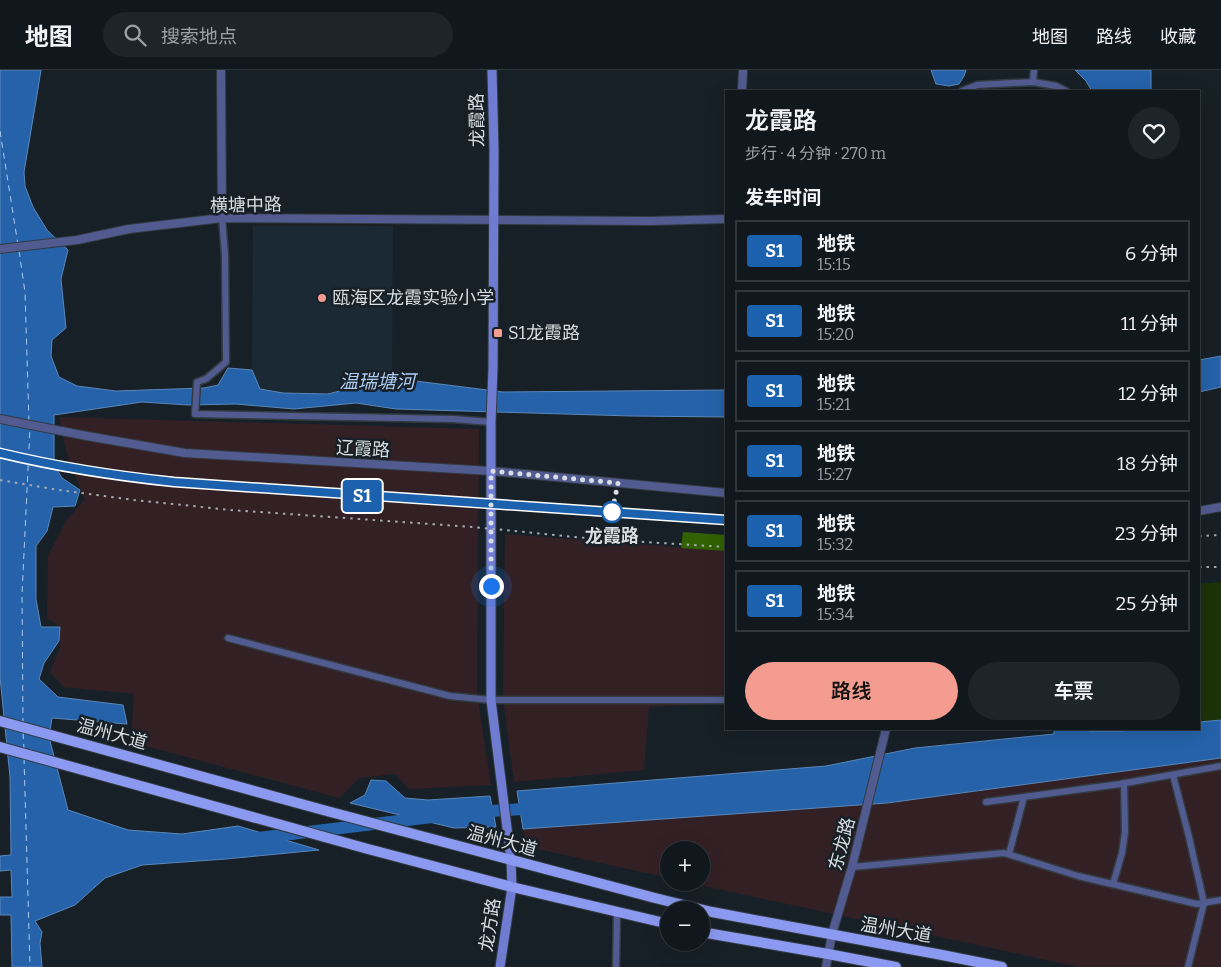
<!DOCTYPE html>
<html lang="zh">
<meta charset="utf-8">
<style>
:root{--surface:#11181d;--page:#1e252a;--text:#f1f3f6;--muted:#9ca0a4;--line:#30373b;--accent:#f59c91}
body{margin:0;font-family:Bitter,"Noto Sans SC",serif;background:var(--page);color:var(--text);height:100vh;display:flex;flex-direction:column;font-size:19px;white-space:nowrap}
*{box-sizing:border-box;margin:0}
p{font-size:16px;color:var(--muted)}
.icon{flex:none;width:28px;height:28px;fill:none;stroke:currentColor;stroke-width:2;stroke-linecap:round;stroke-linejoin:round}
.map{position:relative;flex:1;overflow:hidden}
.panel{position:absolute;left:725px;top:20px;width:475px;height:640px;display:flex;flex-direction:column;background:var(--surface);border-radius:0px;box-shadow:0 5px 20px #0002,0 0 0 1px var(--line)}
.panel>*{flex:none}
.badge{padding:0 10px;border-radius:4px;font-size:18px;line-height:32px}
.tools{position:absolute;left:660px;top:771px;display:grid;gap:10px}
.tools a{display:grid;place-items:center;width:50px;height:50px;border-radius:50%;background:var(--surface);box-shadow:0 5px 20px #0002,0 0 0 1px var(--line);font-size:25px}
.you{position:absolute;width:25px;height:25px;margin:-12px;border:4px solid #fff;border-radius:50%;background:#1a73e8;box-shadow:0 0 0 8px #1a73e833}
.map>.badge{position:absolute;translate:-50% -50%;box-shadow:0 0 0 2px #fff}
h2{padding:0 20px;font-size:19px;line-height:45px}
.round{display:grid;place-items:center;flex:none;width:52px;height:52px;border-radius:26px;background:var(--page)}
.summary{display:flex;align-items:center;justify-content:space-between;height:85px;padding:0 20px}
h1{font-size:24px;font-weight:600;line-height:38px}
.cta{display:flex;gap:10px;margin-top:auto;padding:10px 20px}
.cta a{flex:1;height:58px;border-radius:30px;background:var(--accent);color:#111;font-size:20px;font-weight:600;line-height:58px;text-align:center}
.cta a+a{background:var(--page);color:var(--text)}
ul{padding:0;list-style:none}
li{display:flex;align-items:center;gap:15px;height:62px;margin:0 10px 8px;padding:0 10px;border:2px solid var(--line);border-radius:0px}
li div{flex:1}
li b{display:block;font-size:19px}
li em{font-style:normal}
li .badge{min-width:55px;font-weight:700;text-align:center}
header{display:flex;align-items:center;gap:30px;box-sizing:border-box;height:70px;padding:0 25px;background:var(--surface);border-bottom:1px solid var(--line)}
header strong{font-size:24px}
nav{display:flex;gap:28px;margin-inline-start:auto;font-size:18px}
.search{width:350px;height:45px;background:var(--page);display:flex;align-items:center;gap:12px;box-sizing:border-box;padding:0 18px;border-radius:28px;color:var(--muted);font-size:19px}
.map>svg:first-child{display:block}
</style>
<header>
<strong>地图</strong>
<div class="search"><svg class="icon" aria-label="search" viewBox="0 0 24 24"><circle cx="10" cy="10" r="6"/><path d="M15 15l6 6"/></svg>搜索地点</div>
<nav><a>地图</a><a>路线</a><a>收藏</a></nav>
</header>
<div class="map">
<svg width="1221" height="897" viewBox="0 0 1221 897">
<rect width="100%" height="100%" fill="#172027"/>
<g fill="#332025">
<polygon points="59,347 479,359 477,622 491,715 409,719 395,704 359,708 339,728 131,672 134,624 63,617 50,602 60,577 60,557 47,548 48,486 66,451 85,429 68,388"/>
<polygon points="505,464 726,481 726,633 649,637 644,700 514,712 503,629"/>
<polygon points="1221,688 1221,897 1079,897 690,813 701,812 701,780 669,780 669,808 533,778 526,771 523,759 887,733"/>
</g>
<polygon fill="#1b2934" points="253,156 393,156 392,308 328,324 283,323 260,319 252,300"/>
<polygon fill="#1c3409" points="1221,512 1221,650 1199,652 1199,514"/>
<polygon fill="#316100" points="683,462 726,465 726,481 681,478"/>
<g fill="#2562a9" stroke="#5b87ba">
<polygon points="0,0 41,0 37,25 24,102 25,116 33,137 47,160 68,180 61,209 66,258 52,270 51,286 59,307 77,316 116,321 204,318 218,315 228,298 252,300 260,319 283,323 328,324 392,308 503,322 726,320 726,347 631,346 396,339 356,333 294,339 236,334 188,335 142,332 54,345 54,395 62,408 80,420 75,436 53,437 47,461 36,476 36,529 41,557 60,557 59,571 44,593 39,609 58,627 123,635 127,654 52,648 49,667 68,740 128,760 182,764 238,756 319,780 226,789 142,795 105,808 75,835 35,851 42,862 40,873 42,897 12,897 11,845 0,845 0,827 12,827 11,800 0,801 0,786 11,785 10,707 0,607"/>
<polygon points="931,0 966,0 964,6 959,14 949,16 936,14"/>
<polygon points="1075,0 1151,0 1151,21 1092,21 1086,11"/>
<polygon points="1221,286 1221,317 1199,322 1199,290"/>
<polygon points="1221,650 1221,688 887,733 523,759 517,721 826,696 915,678 1054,664 1054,659 1089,659 1089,661 1120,661 1141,659 1199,659 1199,652"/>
<polygon points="371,710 386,711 405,728 428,730 490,726 496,757 454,758 350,733 365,725"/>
</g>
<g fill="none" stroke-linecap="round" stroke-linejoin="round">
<g stroke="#2562a9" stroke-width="12">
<polyline points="477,742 537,738"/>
<polyline points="258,768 432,747"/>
</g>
<g stroke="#accbf1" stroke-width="1" stroke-dasharray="6 5" stroke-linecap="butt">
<polyline points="0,61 18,175"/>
<polyline points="19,181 25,222 29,352"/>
<polyline points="23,654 22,524 30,358"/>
<polyline points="23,663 24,679"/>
<polyline points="24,688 30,897"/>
</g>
<defs>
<g id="minor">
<polyline points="1033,12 1034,0"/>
<polyline points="962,21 977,15 1033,12 1056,16 1066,21"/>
<polyline points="222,148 225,185 226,292 206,309 197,312 195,344 453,349 491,352"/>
<polyline points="228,568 450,626 491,630 726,630"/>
<polyline points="1173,705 1189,767 1204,833 1188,897"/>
<polyline points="986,732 1120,714 1221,696"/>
<polyline points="1009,784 1024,727"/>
<polyline points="852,797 1004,783 1078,806 1197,834 1221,830"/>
<polyline points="1113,814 1122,783 1125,762 1124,713"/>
<polyline points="616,897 617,843"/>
</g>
<g id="tertiary">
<polyline points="221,0 222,148"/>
<polyline points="742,21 743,0"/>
<polyline points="0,179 77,170 129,159 222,148 650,151 726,149"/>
<polyline points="0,349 87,366 185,383 491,401 726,423"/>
<polyline points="1199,441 1221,437"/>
<polyline points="826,897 832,864 852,797 886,659"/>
</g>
<polyline id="secondary" points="492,0 494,80 493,298 491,352 491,630 511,790 512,817 500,897"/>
<g id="primary">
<polyline points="0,651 323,740 655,828 712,842 942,885 1002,897"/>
<polyline points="0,677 368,779 512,817 669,854"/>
<polyline points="701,862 828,884 896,897"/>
</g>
</defs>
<use href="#minor" stroke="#323b41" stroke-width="9"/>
<use href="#tertiary" stroke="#323b41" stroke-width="10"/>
<use href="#secondary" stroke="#323b41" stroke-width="11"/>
<use href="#primary" stroke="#323b41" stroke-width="12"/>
<use href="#minor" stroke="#525b90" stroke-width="6"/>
<use href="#tertiary" stroke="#525b90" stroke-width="8"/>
<use href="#secondary" stroke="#6f7cd1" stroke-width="9"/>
<use href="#primary" stroke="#8b99f0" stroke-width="10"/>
<g stroke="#a4aab0" stroke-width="2" stroke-dasharray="2.5 5" stroke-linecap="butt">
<path d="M0,383C58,397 115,406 174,412L726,450"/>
<polyline points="0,410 59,420 134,430 231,440 473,457 596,469 726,477"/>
<polyline points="1199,466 1221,465"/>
<polyline points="1199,497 1221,497"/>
</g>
</g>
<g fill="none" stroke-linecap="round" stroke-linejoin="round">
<defs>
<path id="line" d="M0,383C58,397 116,406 174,412L726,450"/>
</defs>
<use href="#line" stroke="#fff" stroke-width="11"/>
<use href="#line" stroke="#1b61ae" stroke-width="8"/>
<polyline stroke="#d8dee3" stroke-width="5" stroke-dasharray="0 9" points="491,516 491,401 618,413 612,442"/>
</g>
<g fill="#f59c91" stroke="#172027" stroke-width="2">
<circle cx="322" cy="228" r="5"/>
<rect x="493" y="258" width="10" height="10" rx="2.5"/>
</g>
<circle fill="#fff" stroke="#1b61ae" stroke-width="2.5" cx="612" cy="442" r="10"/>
<g text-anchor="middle" stroke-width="5" stroke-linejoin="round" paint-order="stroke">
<g font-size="18" fill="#d8dee3" stroke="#172027">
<text transform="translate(477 50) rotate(-91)" y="6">龙霞路</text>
<text transform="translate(246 135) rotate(-1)" y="6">横塘中路</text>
<text transform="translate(363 379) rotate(3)" y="6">辽霞路</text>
<text transform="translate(112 664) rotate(15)" y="6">温州大道</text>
<text transform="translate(502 771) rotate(15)" y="6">温州大道</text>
<text transform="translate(842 774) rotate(-75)" y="6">东龙路</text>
<text transform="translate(490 855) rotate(-81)" y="6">龙方路</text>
<text transform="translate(896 860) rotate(10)" y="6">温州大道</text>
</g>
<g font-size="18" fill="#d8dee3" stroke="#172027" text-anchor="start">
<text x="332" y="234">瓯海区龙霞实验小学</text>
<text x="508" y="269">S1龙霞路</text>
</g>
<g font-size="18" font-weight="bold" fill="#d8dee3" stroke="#172027">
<text x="612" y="472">龙霞路</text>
</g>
<g font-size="19" font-style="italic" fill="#accbf1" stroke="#172027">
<text x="377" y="318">温瑞塘河</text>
</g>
</g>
</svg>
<div class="tools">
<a>+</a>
<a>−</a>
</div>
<div class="you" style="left:491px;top:516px"></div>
<b class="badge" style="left:362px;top:426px;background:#1b61ae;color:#fff">S1</b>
<section class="panel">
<div class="summary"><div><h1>龙霞路</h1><p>步行 · 4 分钟 · 270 m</p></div><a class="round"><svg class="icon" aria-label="heart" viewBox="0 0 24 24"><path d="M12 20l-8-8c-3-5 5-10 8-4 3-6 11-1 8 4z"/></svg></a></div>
<h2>发车时间</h2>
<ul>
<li><span class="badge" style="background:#1b61ae;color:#fff">S1</span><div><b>地铁</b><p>15:15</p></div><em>6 分钟</em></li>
<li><span class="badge" style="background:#1b61ae;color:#fff">S1</span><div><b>地铁</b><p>15:20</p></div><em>11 分钟</em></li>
<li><span class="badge" style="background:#1b61ae;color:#fff">S1</span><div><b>地铁</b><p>15:21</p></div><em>12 分钟</em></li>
<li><span class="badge" style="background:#1b61ae;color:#fff">S1</span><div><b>地铁</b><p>15:27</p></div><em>18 分钟</em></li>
<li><span class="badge" style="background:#1b61ae;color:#fff">S1</span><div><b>地铁</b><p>15:32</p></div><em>23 分钟</em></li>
<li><span class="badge" style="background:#1b61ae;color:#fff">S1</span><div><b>地铁</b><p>15:34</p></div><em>25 分钟</em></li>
</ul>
<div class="cta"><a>路线</a><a>车票</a></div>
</section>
</div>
